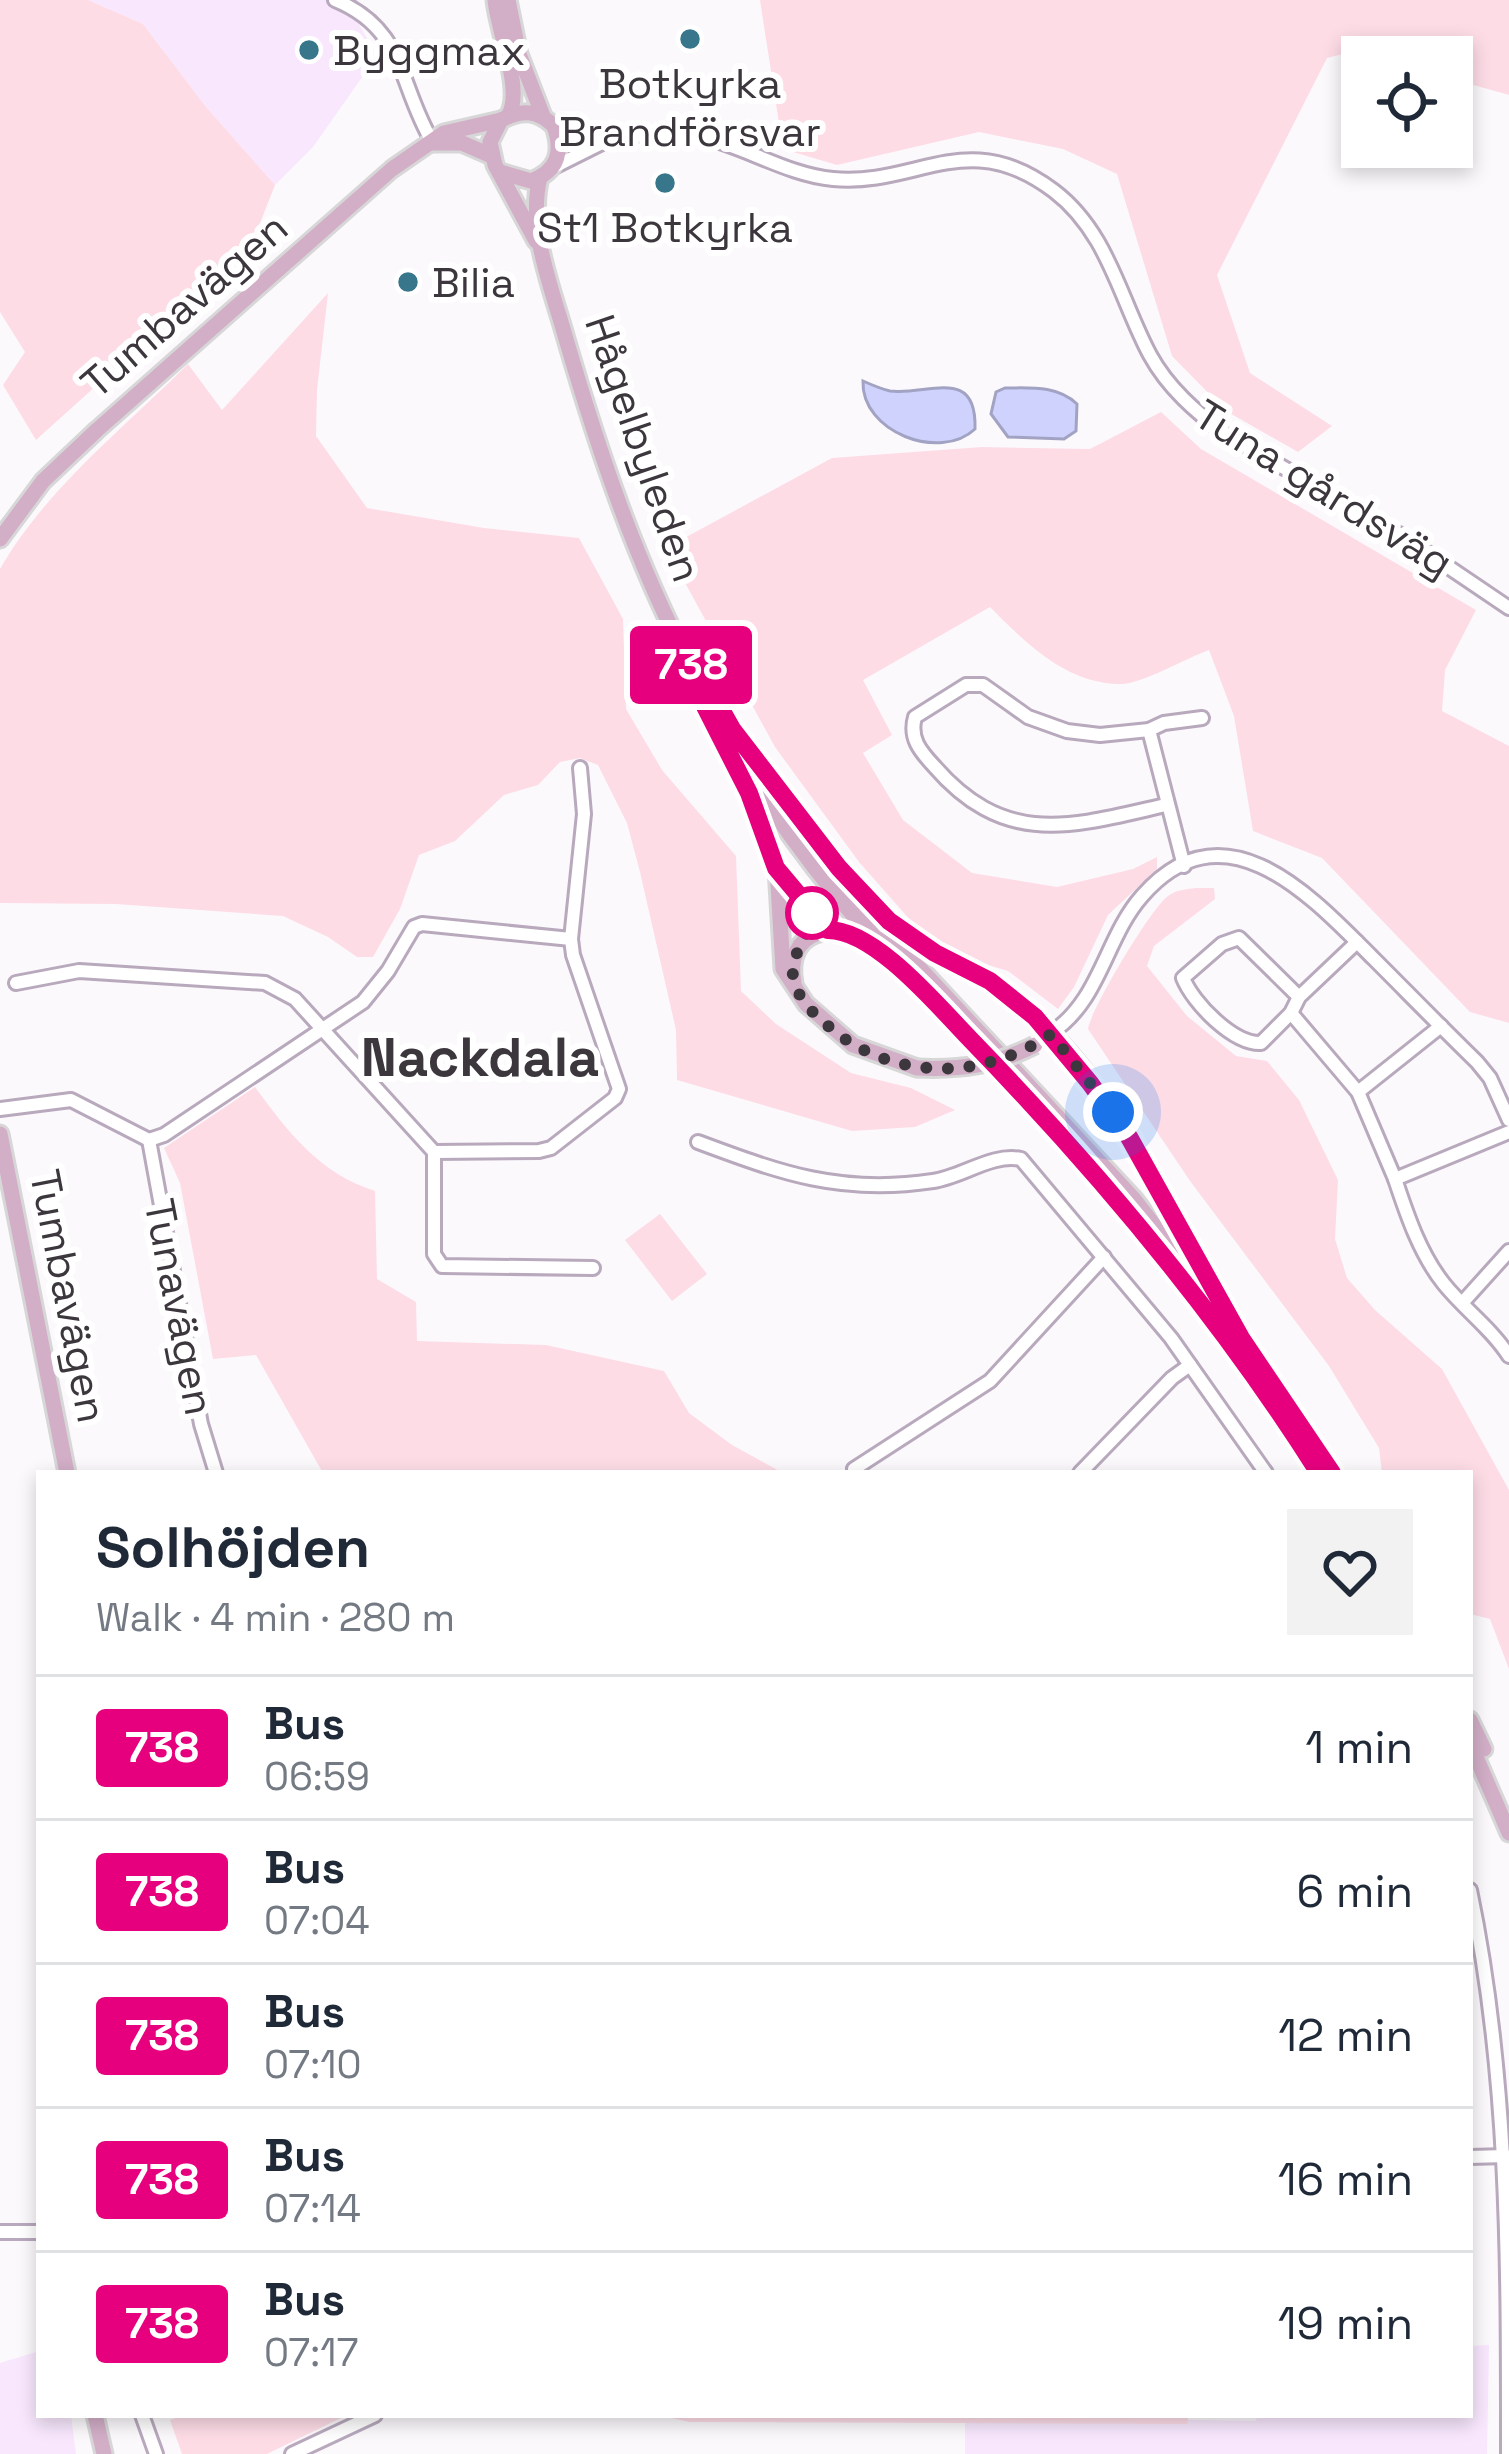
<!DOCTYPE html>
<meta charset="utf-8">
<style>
:root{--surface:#fff;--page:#f2f2f3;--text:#1f2937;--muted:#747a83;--line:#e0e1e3}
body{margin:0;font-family:"Space Grotesk",sans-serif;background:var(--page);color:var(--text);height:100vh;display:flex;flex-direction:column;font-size:45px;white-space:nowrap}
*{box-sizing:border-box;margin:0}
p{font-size:39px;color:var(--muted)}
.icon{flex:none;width:66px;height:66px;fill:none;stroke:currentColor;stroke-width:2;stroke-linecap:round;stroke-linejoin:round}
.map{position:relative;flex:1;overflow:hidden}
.details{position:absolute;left:36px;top:1470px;width:1437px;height:948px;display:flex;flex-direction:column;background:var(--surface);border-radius:0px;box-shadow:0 6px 18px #0003}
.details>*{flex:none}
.badge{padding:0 24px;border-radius:9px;font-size:42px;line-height:78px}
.buttons{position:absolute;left:1341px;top:36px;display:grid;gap:24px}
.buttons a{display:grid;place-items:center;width:132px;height:132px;border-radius:0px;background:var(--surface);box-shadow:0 6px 18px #0003;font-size:60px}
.you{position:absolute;width:60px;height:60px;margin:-30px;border:9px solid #fff;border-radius:50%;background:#1a73e8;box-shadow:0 0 0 18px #1a73e833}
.map>.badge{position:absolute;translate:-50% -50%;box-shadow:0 0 0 6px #fff}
.round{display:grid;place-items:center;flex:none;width:126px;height:126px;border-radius:0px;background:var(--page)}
.headline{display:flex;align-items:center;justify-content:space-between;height:204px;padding:0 60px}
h1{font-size:57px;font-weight:700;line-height:90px}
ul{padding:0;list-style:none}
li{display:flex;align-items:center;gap:36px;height:144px;padding:0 60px;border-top:3px solid var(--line)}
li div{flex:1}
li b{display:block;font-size:45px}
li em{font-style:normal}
li .badge{min-width:132px;font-weight:700;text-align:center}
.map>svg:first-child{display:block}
</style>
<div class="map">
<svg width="1509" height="2454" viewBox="0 0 1509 2454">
<rect width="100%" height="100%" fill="#fcf9fd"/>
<g fill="#f8e7fd">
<polygon points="88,0 361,0 333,7 357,21 377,56 313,147 275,185 206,107 143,24"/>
<polygon points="1489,2345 1487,2454 965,2454 965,2415 1140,2415 1141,2419 1256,2421 1257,2415 1470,2415 1470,2346"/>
<polygon points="36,2352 39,2415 71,2415 76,2454 0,2454 0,2363"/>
</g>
<g fill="#fddce6">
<polygon points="0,0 88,0 143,24 206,107 275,185 251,246 36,440 3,385 25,352 0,312"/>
<polygon points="760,0 1509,0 1509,95 1452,79 1452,57 1387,57 1363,49 1327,58 1217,275 1250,373 1332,426 1298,452 1226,411 1172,356 1117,174 1063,149 979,132 837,165 783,149"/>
<path d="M328,293L317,390L316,436L367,508L484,528L579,538L623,619L626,709L662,770L736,856L741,991L776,1024L851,1073L911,1088L955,1110L915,1127L852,1131L677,1080L676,1030L640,872L627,823L598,765L580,758L560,762L538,785L504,795L455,841L419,855L400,909L373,957H357L328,937L283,916L116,904L0,903V569C45,490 124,428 188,364L222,410Z"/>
<path d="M1161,412L1201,449L1476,610L1445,670L1442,711L1509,746V1023L1470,1012L1322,858L1253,831L1234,716L1209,650C1186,658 1141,685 1119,684C1065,683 1025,642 990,607L863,680L892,735L863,753L903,820L972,873L1057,887L1133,869L1157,857V869L1108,915L1074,987L1058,1009L1008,971L965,958L911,921L859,862L775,747L666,548L832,458L982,447L1090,449Z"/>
<path d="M1196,888H1214L1215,899L1154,946L1147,966L1187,1016L1236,1056L1267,1061L1299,1100L1338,1180L1335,1239L1347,1278L1375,1310L1442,1369L1509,1490V1669L1490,1619L1470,1614V1473H1382L1379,1448L1329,1366L1190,1181L1088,1029C1091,1009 1151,908 1168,896C1176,890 1187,889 1196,888Z"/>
<path d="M255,1087C289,1133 319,1173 375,1191L377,1279L416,1302L417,1341L546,1345L664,1371L689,1413L732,1445L783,1473H323L256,1355L213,1359L180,1183L164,1148Z"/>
<polygon points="660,1214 707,1274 672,1301 625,1240"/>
<polygon points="184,2415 347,2415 267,2454 182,2454 170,2420"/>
<polygon points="659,2415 1189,2415 1187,2424 689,2422"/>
</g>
<g fill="#ced2fd" stroke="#a2a3c3" stroke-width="3">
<path d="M863,381C872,385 881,389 890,391C927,396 977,365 975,429C940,462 861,432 863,381Z"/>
<path d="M1005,388C1030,388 1057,385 1077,404L1076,431L1064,439L1008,437L991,414L996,392Z"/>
</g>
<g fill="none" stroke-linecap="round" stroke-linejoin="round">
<defs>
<g id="minor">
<path d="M335,0C406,29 398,85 433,143"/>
<path d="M556,132C603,147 655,126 702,137C746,147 788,175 833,179C917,187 967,125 1054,191C1108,232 1120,299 1150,355C1168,388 1196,412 1225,434L1404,537L1509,608"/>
<polyline points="552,168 610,139"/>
<polyline points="1149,730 1184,866"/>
<path d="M1166,805C1073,826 1006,849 934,766C920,751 909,738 915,717L966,685H983L1028,717L1067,731L1100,735L1149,730L1164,723L1202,718"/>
<polyline points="16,983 79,971 265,983 295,999 434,1152 539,1151 551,1148 615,1098 619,1089 573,955 571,939 584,814 580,768"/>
<path d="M1299,997L1291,1013L1261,1043C1233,1044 1193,1003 1183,978L1222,944L1239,938L1299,997L1357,942"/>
<polyline points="1291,1013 1358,1092 1395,1179"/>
<path d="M1051,1033C1101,1000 1105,938 1142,896C1225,801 1312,897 1373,958C1407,992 1442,1028 1477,1062L1490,1078L1509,1120"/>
<polyline points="1358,1092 1441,1026"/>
<polyline points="0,1109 71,1100 149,1140 164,1135 363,1002 388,971 414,927 422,924 571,939"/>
<path d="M1509,1132L1395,1179C1407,1215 1420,1254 1444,1284C1464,1309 1491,1328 1509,1356"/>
<polyline points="149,1140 201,1424 216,1473"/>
<path d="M698,1142C781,1173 841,1195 933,1181C962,1177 992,1153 1021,1159L1171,1338L1266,1473"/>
<polyline points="434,1152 434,1254 442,1266 593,1268"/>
<polyline points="1463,1302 1509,1251"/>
<polyline points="855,1473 854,1469 990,1381 1104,1257"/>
<polyline points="1080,1473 1172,1378 1190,1365"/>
<path d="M1470,1890C1509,2077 1508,2263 1508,2454"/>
<polyline points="1470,2157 1506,2156"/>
<polyline points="0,2232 39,2232"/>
<polyline points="142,2415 156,2454"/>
<polyline points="292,2454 375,2415"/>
</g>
<g id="major">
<path d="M495,0C498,33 524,91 508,116"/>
<polyline points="508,0 519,54 543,116"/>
<polyline points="433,143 462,143 492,156"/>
<path d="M500,172L531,181C558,171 563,152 554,126C537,110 522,109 501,120L490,142L495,165L536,241"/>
<path d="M540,177C527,230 552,288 566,339C599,452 635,560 690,665L689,675C738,762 793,847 859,922C921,993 990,1057 1053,1127C1151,1234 1241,1351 1319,1473"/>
<polyline points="0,539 43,481 97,430 392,169 444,133 501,120"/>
<polyline points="690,665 700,672 732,729 808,841"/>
<polyline points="744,782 777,868 783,969 806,1004 853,1045 917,1068"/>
<path d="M805,824C836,864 869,910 911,939C953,967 998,983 1035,1017C1114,1089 1166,1201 1217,1294"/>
<polyline points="837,879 1134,1199 1241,1338 1332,1473"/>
<path d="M794,983C784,930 835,918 871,946"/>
<polyline points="0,1134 67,1473"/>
<polyline points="1470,1720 1484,1749"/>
<polyline points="1470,1743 1509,1833"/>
<polyline points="95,2415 104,2454"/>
</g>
</defs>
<use href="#minor" stroke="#b8a9bd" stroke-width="18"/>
<use href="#major" stroke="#d8d7d8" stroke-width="21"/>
<use href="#minor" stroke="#fff" stroke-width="12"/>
<use href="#major" stroke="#d2aec7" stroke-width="15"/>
<defs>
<path id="major-bridge" d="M917,1068C961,1070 996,1065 1035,1045"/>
</defs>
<use href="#major-bridge" stroke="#d8d7d8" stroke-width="21" stroke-linecap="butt"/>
<use href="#major-bridge" stroke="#d2aec7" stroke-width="15"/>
</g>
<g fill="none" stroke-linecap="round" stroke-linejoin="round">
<defs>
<path id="line" d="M1319,1473C1220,1316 1099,1172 970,1039C937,1005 875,930 828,930L776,868L749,793L689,675L690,665L700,672L732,729L839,868L889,921L935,953L990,981L1035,1017L1090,1083L1129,1137L1241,1338L1332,1473"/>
</defs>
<use href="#line" stroke="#fff" stroke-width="27"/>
<use href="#line" stroke="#e6007e" stroke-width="18"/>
<path stroke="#3c363d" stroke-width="12" stroke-dasharray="0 21.6" d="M812,913C810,941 787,954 794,981C799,1000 813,1013 827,1025C892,1082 982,1081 1051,1034L1113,1112"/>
</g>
<g fill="#38778b" stroke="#fff" stroke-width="4.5">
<circle cx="690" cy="39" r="12"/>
<circle cx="309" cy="50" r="12"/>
<circle cx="665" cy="183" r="12"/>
<circle cx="408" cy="282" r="12"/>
</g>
<circle fill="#fff" stroke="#e6007e" stroke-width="6" cx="812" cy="913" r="24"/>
<g text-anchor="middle" stroke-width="12" stroke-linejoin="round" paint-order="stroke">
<g font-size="42" fill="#3c363d" stroke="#fff" text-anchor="start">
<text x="333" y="65">Byggmax</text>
<text x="690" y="98" text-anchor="middle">Botkyrka<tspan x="690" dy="48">Brandförsvar</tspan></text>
<text x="665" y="242" text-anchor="middle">St1 Botkyrka</text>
<text x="432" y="297">Bilia</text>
</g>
<g font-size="42" fill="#3c363d" stroke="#fff">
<text transform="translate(184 305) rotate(-41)" y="15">Tumbavägen</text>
<text transform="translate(644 448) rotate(71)" y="15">Hågelbyleden</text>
<text transform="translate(1324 488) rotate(32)" y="15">Tuna gårdsväg</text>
<text transform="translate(69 1296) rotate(79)" y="15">Tumbavägen</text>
<text transform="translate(180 1307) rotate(79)" y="15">Tunavägen</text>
</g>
<g font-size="54" font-weight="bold" fill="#3c363d" stroke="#fff">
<text x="480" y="1076">Nackdala</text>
</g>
</g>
</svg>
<div class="buttons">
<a><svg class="icon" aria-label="locate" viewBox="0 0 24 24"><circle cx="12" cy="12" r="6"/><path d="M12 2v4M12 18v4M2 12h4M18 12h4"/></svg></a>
</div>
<div class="you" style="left:1113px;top:1112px"></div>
<b class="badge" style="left:691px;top:665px;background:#e6007e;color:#fff">738</b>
<section class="details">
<div class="headline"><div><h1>Solhöjden</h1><p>Walk · 4 min · 280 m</p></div><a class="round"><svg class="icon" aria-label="heart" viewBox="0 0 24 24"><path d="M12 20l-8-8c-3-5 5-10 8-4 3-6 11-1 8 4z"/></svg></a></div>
<ul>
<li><span class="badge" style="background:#e6007e;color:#fff">738</span><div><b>Bus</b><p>06:59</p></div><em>1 min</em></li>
<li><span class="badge" style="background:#e6007e;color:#fff">738</span><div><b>Bus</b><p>07:04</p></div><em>6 min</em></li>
<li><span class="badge" style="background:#e6007e;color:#fff">738</span><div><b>Bus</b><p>07:10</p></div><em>12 min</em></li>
<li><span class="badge" style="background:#e6007e;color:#fff">738</span><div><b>Bus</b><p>07:14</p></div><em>16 min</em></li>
<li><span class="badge" style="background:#e6007e;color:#fff">738</span><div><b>Bus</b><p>07:17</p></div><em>19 min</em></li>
</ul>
</section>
</div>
